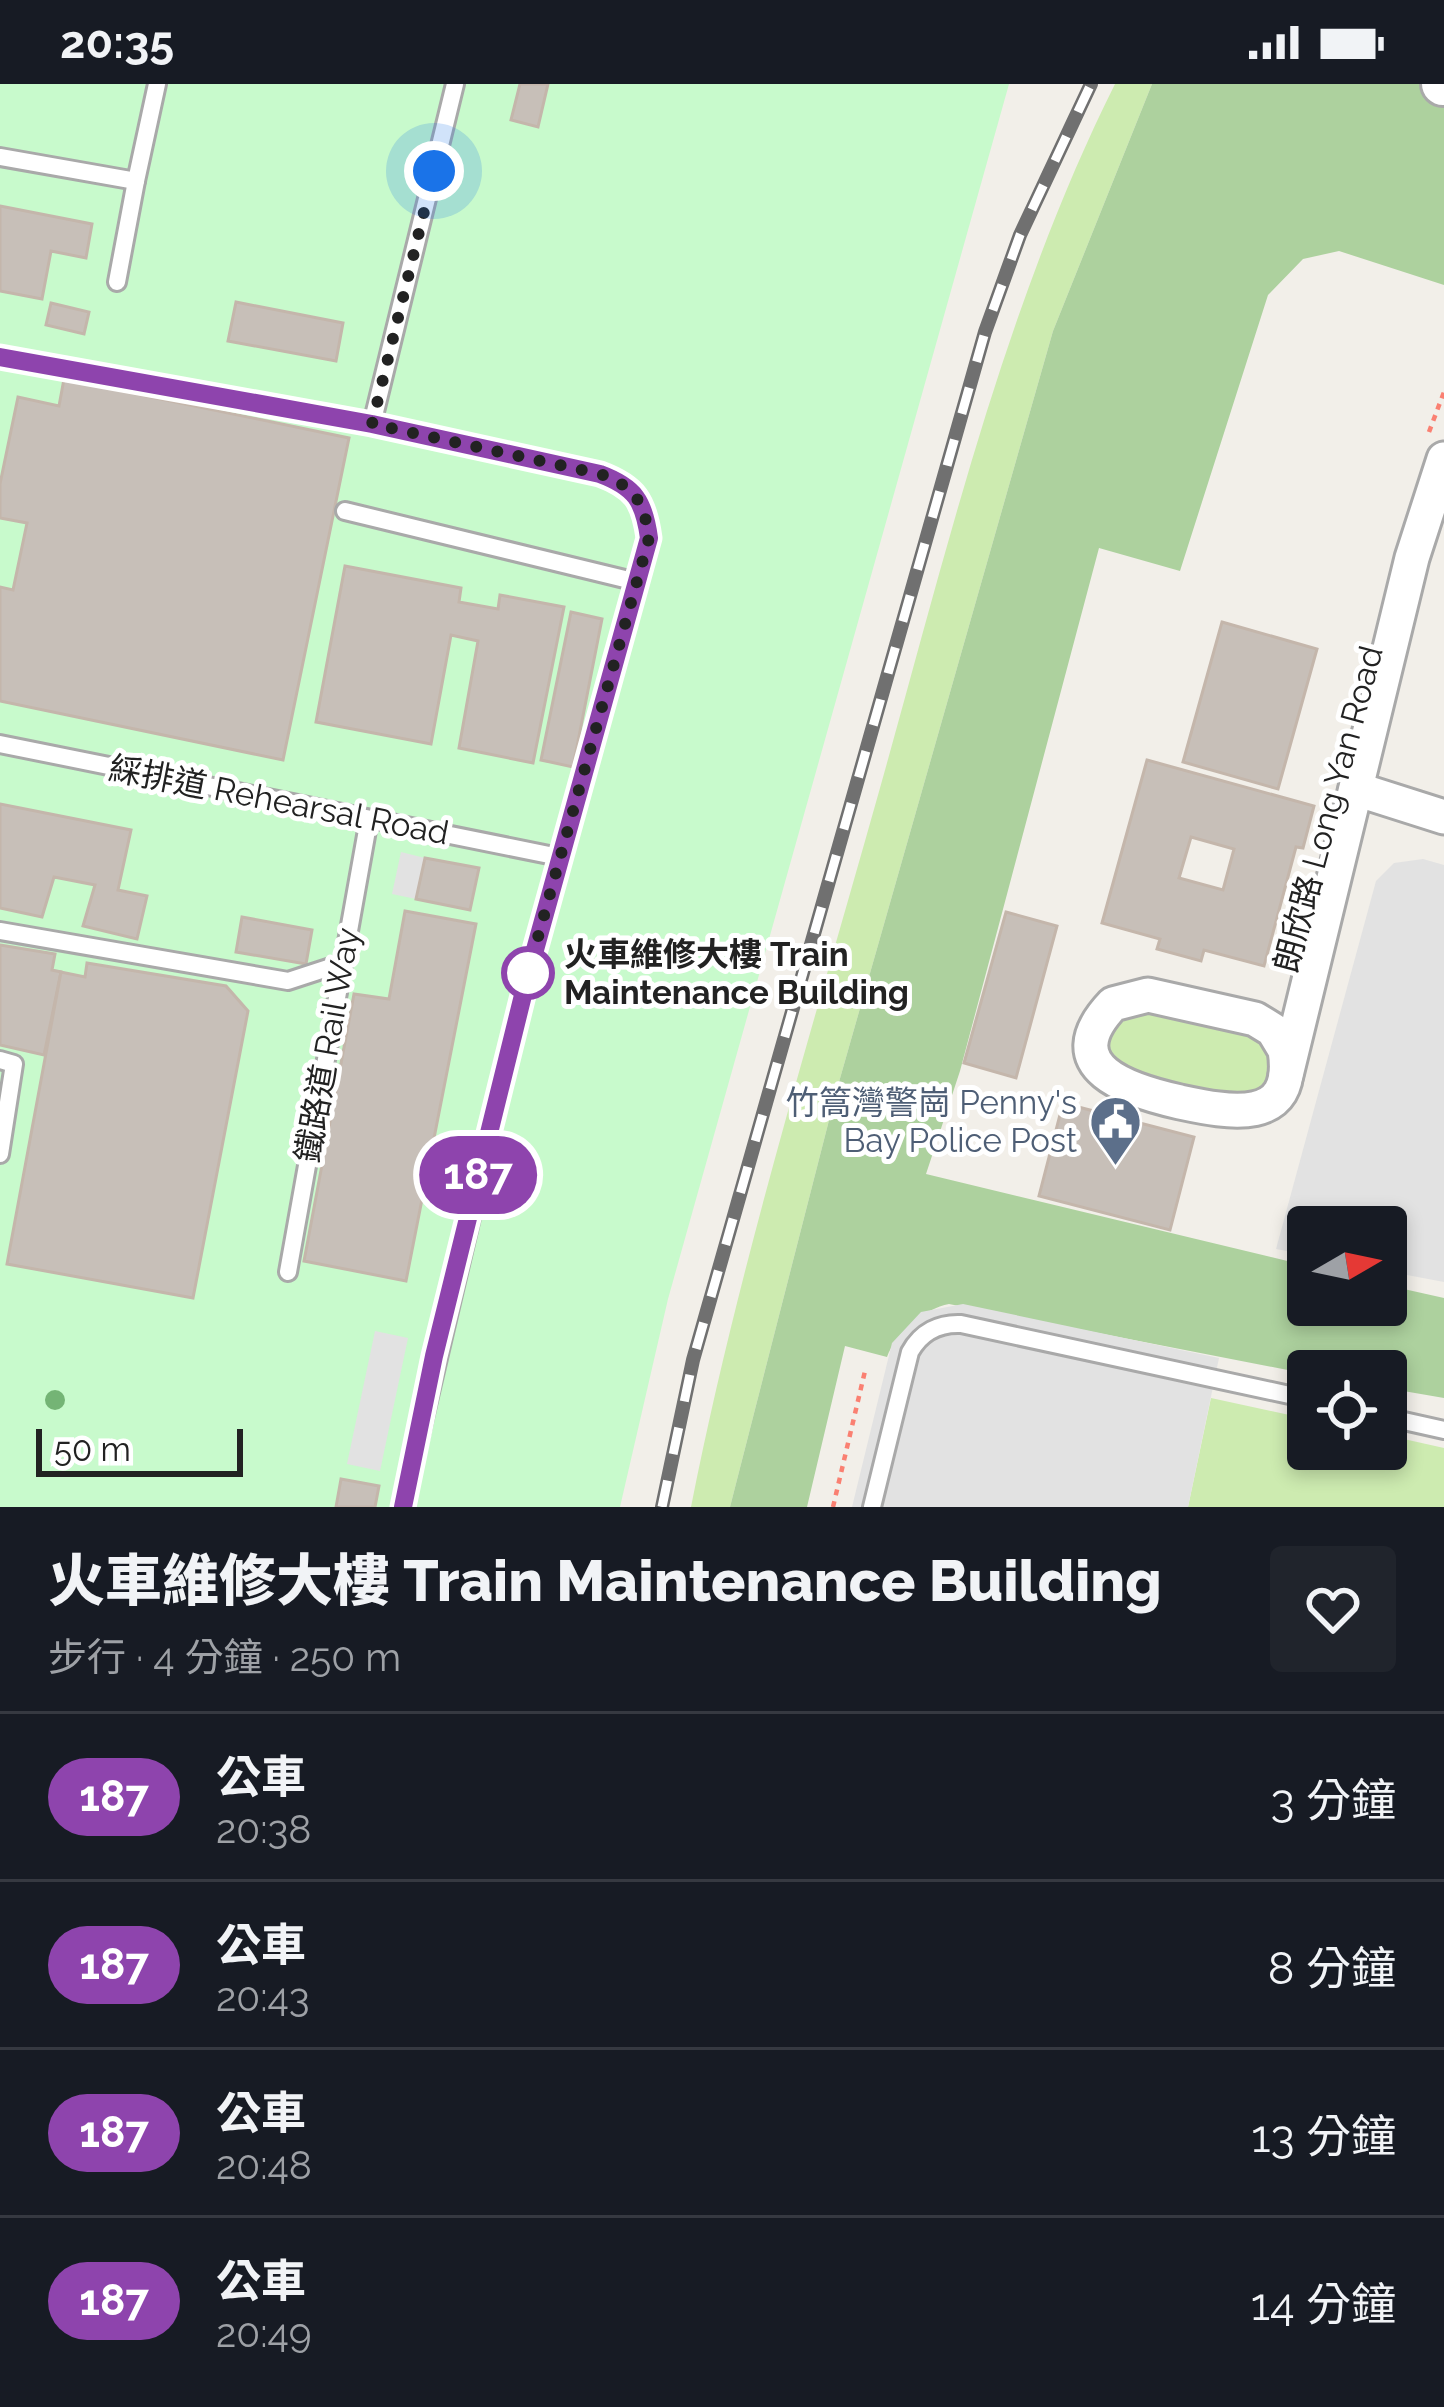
<!DOCTYPE html>
<html lang="zh-TW">
<meta charset="utf-8">
<style>
:root{--surface:#171b24;--page:#20242c;--text:#f1f3f6;--muted:#9ea1a6;--line:#363941}
body{margin:0;font-family:Raleway,"Noto Sans TC",sans-serif;background:var(--page);color:var(--text);height:100vh;display:flex;flex-direction:column;font-size:45px;white-space:nowrap}
*{box-sizing:border-box;margin:0}
p{font-size:39px;color:var(--muted)}
.icon{flex:none;width:66px;height:66px;fill:none;stroke:currentColor;stroke-width:2;stroke-linecap:round;stroke-linejoin:round}
.map{position:relative;height:1423px;overflow:hidden}
.drawer{display:flex;flex-direction:column;background:var(--surface);flex:1}
.drawer>*{flex:none}
.badge{padding:0 24px;border-radius:39px;font-size:42px;line-height:78px}
.needle{width:78px;rotate:81deg}
.controls{position:absolute;left:1287px;top:1122px;display:grid;gap:24px}
.controls a{display:grid;place-items:center;width:120px;height:120px;border-radius:12px;background:var(--surface);box-shadow:0 6px 18px #0003;font-size:60px}
.scale{position:absolute;left:36px;bottom:30px;width:207px;box-sizing:border-box;padding-left:12px;border:6px solid #222;border-top:0;font-size:33px;line-height:42px;white-space:nowrap;color:#222;-webkit-text-stroke:9px #fff;paint-order:stroke}
.you{position:absolute;width:60px;height:60px;margin:-30px;border:9px solid #fff;border-radius:50%;background:#1a73e8;box-shadow:0 0 0 18px #1a73e833}
.map>.badge{position:absolute;translate:-50% -50%;box-shadow:0 0 0 6px #fff}
.round{display:grid;place-items:center;flex:none;width:126px;height:126px;border-radius:12px;background:var(--page)}
.head{display:flex;align-items:center;justify-content:space-between;height:204px;padding:0 48px}
h1{font-size:57px;font-weight:800;line-height:90px}
ul{padding:0;list-style:none}
li{display:flex;align-items:center;gap:36px;height:168px;padding:0 48px;border-top:3px solid var(--line)}
li div{flex:1}
li b{display:block;font-size:45px}
li em{font-style:normal}
li .badge{min-width:132px;font-weight:700;text-align:center}
.status{display:flex;justify-content:space-between;align-items:center;height:84px;padding:0 60px;background:var(--surface);direction:ltr}
.status svg{height:33px;fill:currentColor}
.map>svg:first-child{display:block}
</style>
<div class="status"><b>20:35</b><svg viewBox="0 0 49 12"><path d="M0 12V9h3v3zM5 12V6h3v6zM10 12V3h3v9zM15 12V0h3v12zM26 1h20v11H26zM47 4h2v5h-2z"/></svg></div>
<div class="map">
<svg width="1444" height="1423" viewBox="0 0 1444 1423">
<rect width="100%" height="100%" fill="#f2efe9"/>
<g fill="#cdebb0">
<path d="M1115,0H1152L1053,247L837,1005L730,1423H691C739,1180 813,943 880,704C946,469 1005,220 1115,0Z"/>
<polygon points="1124,921 1259,946 1277,987 1256,1015 1119,993 1101,948"/>
<polygon points="1211,1314 1308,1335 1308,1365 1386,1365 1386,1351 1444,1364 1444,1423 1188,1423"/>
</g>
<path fill="#add19e" d="M1152,0H1426L1444,5V201L1339,167L1303,175L1268,211L1180,487L1099,464L960,987L926,1090L1308,1182V1221H1386V1201L1444,1214V1314L1386,1304V1287L1308,1290L949,1220C925,1224 895,1250 887,1273L845,1262L807,1423H730L837,1005L1053,247Z"/>
<polygon fill="#c8facc" points="0,0 1009,0 668,1215 620,1423 0,1423"/>
<g fill="#e2e2e2">
<polygon points="401,768 425,774 416,815 392,810"/>
<polygon points="1423,775 1444,781 1444,1198 1386,1187 1386,1143 1308,1143 1308,1171 1276,1165 1376,797 1394,779"/>
<polygon points="963,1220 1219,1274 1188,1423 852,1423 892,1259 921,1228"/>
<polygon points="375,1247 408,1254 380,1387 347,1380"/>
</g>
<g fill="#c7bfb8" stroke="#c4b6ab" stroke-width="3" fill-rule="evenodd">
<polygon points="520,0 548,0 538,43 511,36"/>
<polygon points="0,122 92,140 86,174 51,167 42,215 0,207"/>
<polygon points="236,218 343,239 336,277 228,257"/>
<polygon points="51,219 89,228 84,250 46,241"/>
<polygon points="64,295 349,354 283,676 0,617 0,503 13,506 27,439 0,434 0,400 18,313 59,322"/>
<polygon points="345,482 461,504 459,518 498,525 500,511 564,523 533,679 459,664 478,557 451,551 431,660 316,638"/>
<polygon points="571,528 602,535 573,683 541,676"/>
<polygon points="1222,538 1317,565 1278,705 1183,678"/>
<path d="M1147,676L1314,722L1303,764L1296,763L1264,882L1204,866L1201,877L1157,865L1160,855L1102,839ZM1191,753L1234,765L1223,806L1179,794Z"/>
<polygon points="0,720 131,746 118,806 147,812 137,855 83,842 95,801 54,793 42,833 0,824"/>
<polygon points="425,774 479,784 470,826 416,815"/>
<polygon points="405,827 476,840 406,1197 304,1177 354,910 389,915"/>
<polygon points="1006,828 1057,842 1016,994 964,979"/>
<polygon points="242,833 312,846 306,880 236,868"/>
<polygon points="0,861 55,870 52,886 61,888 44,971 0,961"/>
<polygon points="87,879 226,902 248,927 193,1214 7,1180 61,888 85,893"/>
<polygon points="1063,1019 1194,1053 1170,1146 1039,1112"/>
<polygon points="341,1395 379,1402 375,1423 336,1423"/>
</g>
<g fill="none" stroke-linecap="round" stroke-linejoin="round">
<defs>
<g id="service">
<polyline points="0,73 136,97 157,0"/>
<polyline points="117,198 136,97"/>
<path d="M0,273L372,340L600,390C635,403 644,417 649,454L528,891L403,1423"/>
<polyline points="372,340 455,0"/>
<polyline points="345,427 637,498"/>
<polyline points="0,660 559,773"/>
<polyline points="0,847 288,897 340,880"/>
<polyline points="0,976 14,980 0,1070"/>
<polyline points="288,1188 369,735"/>
<polyline points="1386,1333 1444,1346"/>
<path d="M872,1423L910,1268C921,1248 939,1239 961,1240L1308,1315"/>
</g>
<g id="minor">
<polyline points="1356,705 1444,733"/>
<path d="M1148,911L1255,935L1273,946L1285,966C1297,1043 1227,1028 1180,1018C1131,1007 1052,984 1113,920Z"/>
<polyline points="1286,991 1412,474 1444,375"/>
</g>
<polyline id="tertiary" points="1443,0 1444,0"/>
</defs>
<use href="#service" stroke="#a9a9a9" stroke-width="22"/>
<use href="#minor" stroke="#a9a9a9" stroke-width="39"/>
<use href="#tertiary" stroke="#a9a9a9" stroke-width="48"/>
<g stroke="#fa8072" stroke-width="4.5" stroke-dasharray="6 6" stroke-linecap="butt">
<polyline points="1429,348 1444,308"/>
<polyline points="833,1423 865,1287"/>
</g>
<use href="#service" stroke="#fff" stroke-width="16"/>
<use href="#minor" stroke="#fff" stroke-width="33"/>
<use href="#tertiary" stroke="#fff" stroke-width="42"/>
<defs>
<polyline id="rail" points="662,1423 693,1276 985,248 1020,151 1091,0"/>
</defs>
<use href="#rail" stroke="#707070" stroke-width="14"/>
<use href="#rail" stroke="#fff" stroke-width="9" stroke-dasharray="27" stroke-linecap="butt"/>
</g>
<circle fill="#74b475" cx="55" cy="1316" r="10"/>
<g fill="none" stroke-linecap="round" stroke-linejoin="round">
<defs>
<path id="line" d="M0,273L372,340L600,390C635,403 644,417 649,454L528,891L434,1272L403,1423"/>
</defs>
<use href="#line" stroke="#fff" stroke-width="27"/>
<use href="#line" stroke="#8e44ad" stroke-width="18"/>
<path stroke="#222" stroke-width="12" stroke-dasharray="0 21.6" d="M434,87L372,340L600,390C635,403 644,417 649,454L528,889"/>
</g>
<defs>
<symbol id="civic-pin" viewBox="-11 -11 22 30"><path d="M0 17L-7.5 6A9.5 9.5 0 1 1 7.5 6Z" fill="#5c6f8a" stroke="#fff"/><path d="M-.6-6.5H3V-4.5H.6V-3L4-1V1h2V6H-6V1h2V-1L-.6-3ZM-1.2 2.5V6h2.4V2.5Z" fill="#fff"/></symbol>
</defs>
<g fill-rule="evenodd">
<use href="#civic-pin" x="1086" y="1008" width="59" height="81"/>
</g>
<circle fill="#fff" stroke="#8e44ad" stroke-width="6" cx="528" cy="889" r="24"/>
<g text-anchor="middle" stroke-width="10" stroke-linejoin="round" paint-order="stroke">
<g font-size="33" fill="#222" stroke="#fff">
<text transform="translate(279 716) rotate(11)" y="12">綵排道 Rehearsal Road</text>
<text transform="translate(1328 725) rotate(-75)" y="12">朗欣路 Long Yan Road</text>
<text transform="translate(327 961) rotate(-80)" y="12">鐵路道 Rail Way</text>
</g>
<g font-size="33" font-weight="bold" fill="#222" stroke="#fff" text-anchor="start">
<text x="564" y="882">火車維修大樓 Train<tspan x="564" dy="38">Maintenance Building</tspan></text>
</g>
<g font-size="33" fill="#4e5e75" stroke="#fff" text-anchor="end">
<text x="1077" y="1030">竹篙灣警崗 Penny's<tspan x="1077" dy="38">Bay Police Post</tspan></text>
</g>
</g>
</svg>
<div class="controls">
<a><svg class="needle" viewBox="-14 -14 28 28"><path d="M0-13l5 13h-10z" fill="#e53935"/><path d="M0 13l5-13h-10z" fill="#9ea1a6"/></svg></a>
<a><svg class="icon" aria-label="locate" viewBox="0 0 24 24"><circle cx="12" cy="12" r="6"/><path d="M12 2v4M12 18v4M2 12h4M18 12h4"/></svg></a>
</div>
<div class="scale">50 m</div>
<div class="you" style="left:434px;top:87px"></div>
<b class="badge" style="left:478px;top:1091px;background:#8e44ad;color:#fff">187</b>
</div>
<section class="drawer">
<div class="head"><div><h1>火車維修大樓 Train Maintenance Building</h1><p>步行 · 4 分鐘 · 250 m</p></div><a class="round"><svg class="icon" aria-label="heart" viewBox="0 0 24 24"><path d="M12 20l-8-8c-3-5 5-10 8-4 3-6 11-1 8 4z"/></svg></a></div>
<ul>
<li><span class="badge" style="background:#8e44ad;color:#fff">187</span><div><b>公車</b><p>20:38</p></div><em>3 分鐘</em></li>
<li><span class="badge" style="background:#8e44ad;color:#fff">187</span><div><b>公車</b><p>20:43</p></div><em>8 分鐘</em></li>
<li><span class="badge" style="background:#8e44ad;color:#fff">187</span><div><b>公車</b><p>20:48</p></div><em>13 分鐘</em></li>
<li><span class="badge" style="background:#8e44ad;color:#fff">187</span><div><b>公車</b><p>20:49</p></div><em>14 分鐘</em></li>
</ul>
</section>
